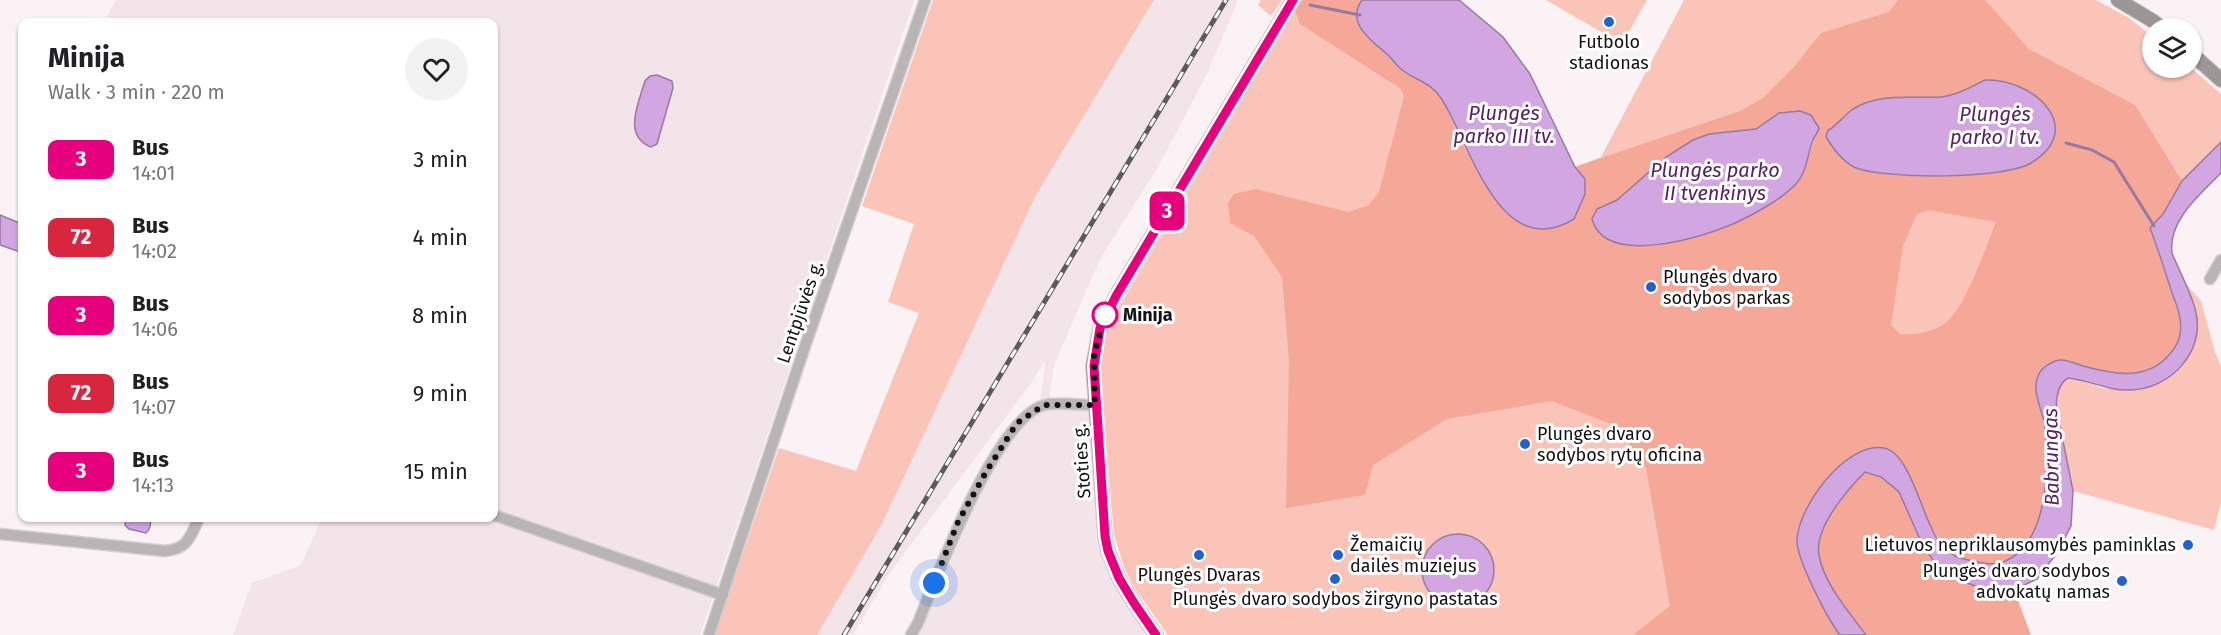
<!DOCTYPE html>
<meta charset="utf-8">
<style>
:root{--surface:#fff;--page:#f2f2f2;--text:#202124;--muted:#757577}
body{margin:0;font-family:"Fira Sans",sans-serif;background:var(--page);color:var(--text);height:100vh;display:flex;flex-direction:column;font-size:22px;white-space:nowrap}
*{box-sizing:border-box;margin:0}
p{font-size:20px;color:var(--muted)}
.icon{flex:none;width:33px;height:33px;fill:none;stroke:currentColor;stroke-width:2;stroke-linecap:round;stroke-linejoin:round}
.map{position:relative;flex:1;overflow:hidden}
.panel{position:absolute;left:18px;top:18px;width:480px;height:504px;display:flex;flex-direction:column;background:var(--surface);border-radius:12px;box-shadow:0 2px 4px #0004}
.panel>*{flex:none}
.badge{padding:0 12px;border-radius:9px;font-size:21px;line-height:39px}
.tools{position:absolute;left:2142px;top:18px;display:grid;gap:12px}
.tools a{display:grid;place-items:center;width:60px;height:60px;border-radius:50%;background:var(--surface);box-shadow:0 2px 4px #0004;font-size:30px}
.you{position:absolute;width:30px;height:30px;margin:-15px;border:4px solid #fff;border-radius:50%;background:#1a73e8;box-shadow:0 0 0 9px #1a73e833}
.map>.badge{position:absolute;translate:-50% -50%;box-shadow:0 0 0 3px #fff}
.round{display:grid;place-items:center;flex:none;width:63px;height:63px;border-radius:32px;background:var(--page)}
.headline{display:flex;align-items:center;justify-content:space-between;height:102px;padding:0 30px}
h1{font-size:28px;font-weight:700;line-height:45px}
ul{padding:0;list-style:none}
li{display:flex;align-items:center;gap:18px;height:78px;padding:0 30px}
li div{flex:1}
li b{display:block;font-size:22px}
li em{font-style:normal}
li .badge{min-width:66px;font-weight:700;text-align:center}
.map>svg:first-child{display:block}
</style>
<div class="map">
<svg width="2221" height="635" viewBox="0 0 2221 635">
<rect width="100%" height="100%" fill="#faf2f4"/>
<g fill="#f3e4e9">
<polygon points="116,0 914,0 700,635 233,635 252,583 301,565 322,518 494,518 494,22 104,22"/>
<polygon points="1154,0 1238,0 1207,74 1158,167 1103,254 1093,275 1054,365 1049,400 1040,401 1045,369 1044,361 1034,379 892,570 853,635 817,635 881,526 1036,195"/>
<polygon points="1055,408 1088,408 1097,536 1101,554 1116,585 1148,635 919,635 980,492 1002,454 1024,424 1036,415"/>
</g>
<g fill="#fac4b9">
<polygon points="933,0 1154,0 1036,195 881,526 817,635 715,635 779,448 856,471 919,313 888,302 914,224 862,206"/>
<polygon points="1261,0 1282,0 1271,16 1258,5"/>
<polygon points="1302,0 1459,0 1503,37 1530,74 1575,167 1601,157 1684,0 2096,0 2129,18 2152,36 2152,68 2191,68 2221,94 2221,142 2182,181 2061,360 1832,624 1840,635 1168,635 1136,590 1125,570 1114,535 1100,365 1104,338 1111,321"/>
<polygon points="1546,0 1647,0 1622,44"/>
<path d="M2182,279L2201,301L2215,352L2221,366V503L2214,530L2073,491L2057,411C2055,399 2058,384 2068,378L2077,379L2102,388L2133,390L2197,313Z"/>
</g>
<g fill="#f5a898" fill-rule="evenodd">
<path d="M1302,0H1362L1358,6L1390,57L1402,70L1433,87L1442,99L1466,151L1537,229H1551L1565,224L1585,179L1575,167L1740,111L1763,98L1794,67L1821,33L1889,12L1898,0H1985L2029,49L2135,105L2182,181L2163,214L2150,228L2180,318L2179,344L2163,362L2143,372L2125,375L2097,370L2061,360L2036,395C2039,405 2043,416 2045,426C2050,467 2048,564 1990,563C1979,563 1962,561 1954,555C1938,543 1932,527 1922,511C1909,490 1897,469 1884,448L1801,521L1832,624L1840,635H1633L1670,606L1646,468L1616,426L1552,401L1447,419L1373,465L1365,495L1286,508L1289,361L1282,277L1254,236L1230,223L1228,203L1234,194L1256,189L1349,212L1369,205L1379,192L1404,96L1401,89L1300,24L1295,11ZM1985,80L2050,110L2054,141C2044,151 2036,162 2022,167C2003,176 1884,181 1866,170C1855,163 1838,140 1828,130L1897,97H1941L1957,94ZM1800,111L1811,115L1819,128L1802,176L1794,186L1761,208L1736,223L1715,231L1663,244L1625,245L1597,209L1617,200L1666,157L1693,140L1709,134L1756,129L1780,113ZM1928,210L1996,222C1986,246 1965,310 1944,324C1930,333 1915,335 1900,334L1891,325L1903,246L1917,214Z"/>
<path d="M1865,472L1881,477L1899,492L1910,516L1986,590H2014L2031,635H1866C1849,614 1824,583 1819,555C1814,528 1847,490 1865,472Z"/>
</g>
<g fill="#d1a6e1" stroke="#9879a3" stroke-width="1.5">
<path d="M1362,0H1459L1503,37L1530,74L1575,167L1585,179V194L1574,219C1499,265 1470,142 1441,98C1431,82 1414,80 1401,69C1396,65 1392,59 1388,55C1372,41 1345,23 1362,0Z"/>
<path d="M657,75L672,81L673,88L657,144L651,147C622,136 639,102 645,81L650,76Z"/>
<path d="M1985,80C2033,78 2088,128 2031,163C2005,179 1883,180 1854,167C1841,160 1833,148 1826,137L1828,130L1832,128C1839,122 1846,114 1853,109C1880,92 1912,99 1941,97C1957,95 1971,87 1985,80Z"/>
<path d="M1800,111L1811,115L1819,128C1818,133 1815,135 1813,140C1807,155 1807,174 1794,186C1780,200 1753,215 1735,223C1704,237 1605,268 1592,219L1597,209L1617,200L1666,157L1693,140L1709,134L1756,129L1779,113Z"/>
<path d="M2221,142V173C2200,195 2168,220 2172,253C2179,271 2193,296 2196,313C2205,353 2169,389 2131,390C2107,391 2090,380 2068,378C2058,384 2055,399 2057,411L2073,491L2071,526L2057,553L2037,579L2014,590H1986L1962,581L1937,566L1922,544L1899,492L1881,477L1865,472C1847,490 1814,528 1819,555C1824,584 1849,612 1866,635H1840C1828,620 1796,558 1797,540C1798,507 1846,441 1884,448C1910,452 1923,520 1938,540C1942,545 1949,552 1955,556C1959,559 1966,559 1972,561C1981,563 1995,566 2003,562C2049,544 2049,468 2045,427C2043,410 2030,391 2039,374C2042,367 2054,360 2061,360C2068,360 2077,364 2083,366C2112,374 2146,381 2168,356C2179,344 2182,335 2180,319C2179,310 2175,301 2172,293C2165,271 2158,249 2150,228L2163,214L2182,181Z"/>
<polygon points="0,215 22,224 22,250 17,251 0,245"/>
<path d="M126,518H149C152,522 150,530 146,533L129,529L125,525Z"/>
<circle cx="1458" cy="570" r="36"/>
</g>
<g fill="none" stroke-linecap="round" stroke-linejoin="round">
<g stroke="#9879a3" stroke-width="3">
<polyline points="1310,5 1360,15"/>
<polyline points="2066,143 2092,150 2114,162 2154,226"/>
</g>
<defs>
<g id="minor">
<polyline points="2210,279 2221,260"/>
<polyline points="494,515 723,595"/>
<path d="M0,534L165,551C188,549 190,537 199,518"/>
<polyline points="709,635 804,349 925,0"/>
<path d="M911,635L918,623C936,578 997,416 1045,405C1058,402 1081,405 1095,405"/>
</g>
<g id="secondary">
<polyline points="2118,0 2153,21 2162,28"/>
<polyline points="2192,54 2221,80"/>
<polyline points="1156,635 1134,603 1119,578 1108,551 1105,536 1093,366 1100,328 1116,296 1293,0"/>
</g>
</defs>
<use href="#minor" stroke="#d5ced0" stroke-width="13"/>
<use href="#secondary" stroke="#d5ced0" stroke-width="16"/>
<use href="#minor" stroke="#b9b5b5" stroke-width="10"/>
<use href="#secondary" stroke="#9c9797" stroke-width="14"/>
<defs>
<polyline id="rail" points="844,635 1226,0"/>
</defs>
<use href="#rail" stroke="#5e5a5b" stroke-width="5"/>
<use href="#rail" stroke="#fff" stroke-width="3" stroke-dasharray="9" stroke-linecap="butt"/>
</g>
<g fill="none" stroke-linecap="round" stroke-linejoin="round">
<defs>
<polyline id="line" points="1156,635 1134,603 1119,578 1108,551 1105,536 1094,366 1100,328 1116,296 1293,0"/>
</defs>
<use href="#line" stroke="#fff" stroke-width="14"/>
<use href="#line" stroke="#e6007e" stroke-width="9"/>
<polyline stroke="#141112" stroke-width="6" stroke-dasharray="0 10.8" points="934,583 958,522 986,472 1017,423 1044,405 1095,405 1094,355 1105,315"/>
</g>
<g fill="#2063cf" stroke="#fff" stroke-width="2">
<circle cx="1609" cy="22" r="6"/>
<circle cx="1651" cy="287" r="6"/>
<circle cx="1525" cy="444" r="6"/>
<circle cx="2188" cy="545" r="6"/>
<circle cx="1199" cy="555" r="6"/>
<circle cx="1338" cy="555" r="6"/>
<circle cx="1335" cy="579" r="6"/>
<circle cx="2122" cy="581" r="6"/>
</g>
<circle fill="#fff" stroke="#e6007e" stroke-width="3" cx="1105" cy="315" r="12"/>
<g text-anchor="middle" stroke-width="6" stroke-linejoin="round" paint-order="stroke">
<g font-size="18" fill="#141112" stroke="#fff">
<text x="1609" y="48">Futbolo<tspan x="1609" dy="21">stadionas</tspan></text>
<text x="1663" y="283" text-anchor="start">Plungės dvaro<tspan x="1663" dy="21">sodybos parkas</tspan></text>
<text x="1537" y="440" text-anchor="start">Plungės dvaro<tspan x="1537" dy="21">sodybos rytų oficina</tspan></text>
<text x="1350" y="551" text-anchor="start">Žemaičių<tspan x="1350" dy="21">dailės muziejus</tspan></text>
<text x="2176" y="551" text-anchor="end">Lietuvos nepriklausomybės paminklas</text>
<text x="2110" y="577" text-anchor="end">Plungės dvaro sodybos<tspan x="2110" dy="21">advokatų namas</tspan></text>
<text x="1199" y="581">Plungės Dvaras</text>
<text x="1335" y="605">Plungės dvaro sodybos žirgyno pastatas</text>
</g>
<g font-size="18" fill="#141112" stroke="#fff">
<text transform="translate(800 312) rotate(-71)" y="6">Lentpjūvės g.</text>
<text transform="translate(1082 461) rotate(-94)" y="6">Stoties g.</text>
</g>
<g font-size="18" font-weight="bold" fill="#141112" stroke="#fff" text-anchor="start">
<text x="1123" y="321">Minija</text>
</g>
<g font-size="20" font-style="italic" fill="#552166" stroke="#fff">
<text x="1504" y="120">Plungės<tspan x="1504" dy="23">parko III tv.</tspan></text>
<text x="1995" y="121">Plungės<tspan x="1995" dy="23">parko I tv.</tspan></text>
<text x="1715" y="177">Plungės parko<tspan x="1715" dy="23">II tvenkinys</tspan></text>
<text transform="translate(2051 457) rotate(-91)" y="7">Babrungas</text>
</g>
</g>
</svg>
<div class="tools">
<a><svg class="icon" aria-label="layers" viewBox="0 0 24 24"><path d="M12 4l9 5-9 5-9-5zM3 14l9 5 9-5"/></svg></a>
</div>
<div class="you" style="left:934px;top:583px"></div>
<b class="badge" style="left:1167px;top:211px;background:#e6007e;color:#fff">3</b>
<section class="panel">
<div class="headline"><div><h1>Minija</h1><p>Walk · 3 min · 220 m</p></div><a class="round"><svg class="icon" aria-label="heart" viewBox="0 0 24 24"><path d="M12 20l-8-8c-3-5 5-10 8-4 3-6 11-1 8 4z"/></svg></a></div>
<ul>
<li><span class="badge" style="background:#e6007e;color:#fff">3</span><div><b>Bus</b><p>14:01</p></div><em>3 min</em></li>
<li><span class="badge" style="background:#d7263d;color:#fff">72</span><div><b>Bus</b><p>14:02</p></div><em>4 min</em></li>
<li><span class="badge" style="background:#e6007e;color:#fff">3</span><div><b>Bus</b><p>14:06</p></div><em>8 min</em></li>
<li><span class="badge" style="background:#d7263d;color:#fff">72</span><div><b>Bus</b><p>14:07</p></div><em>9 min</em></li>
<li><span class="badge" style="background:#e6007e;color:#fff">3</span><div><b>Bus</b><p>14:13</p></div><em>15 min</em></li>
</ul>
</section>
</div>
